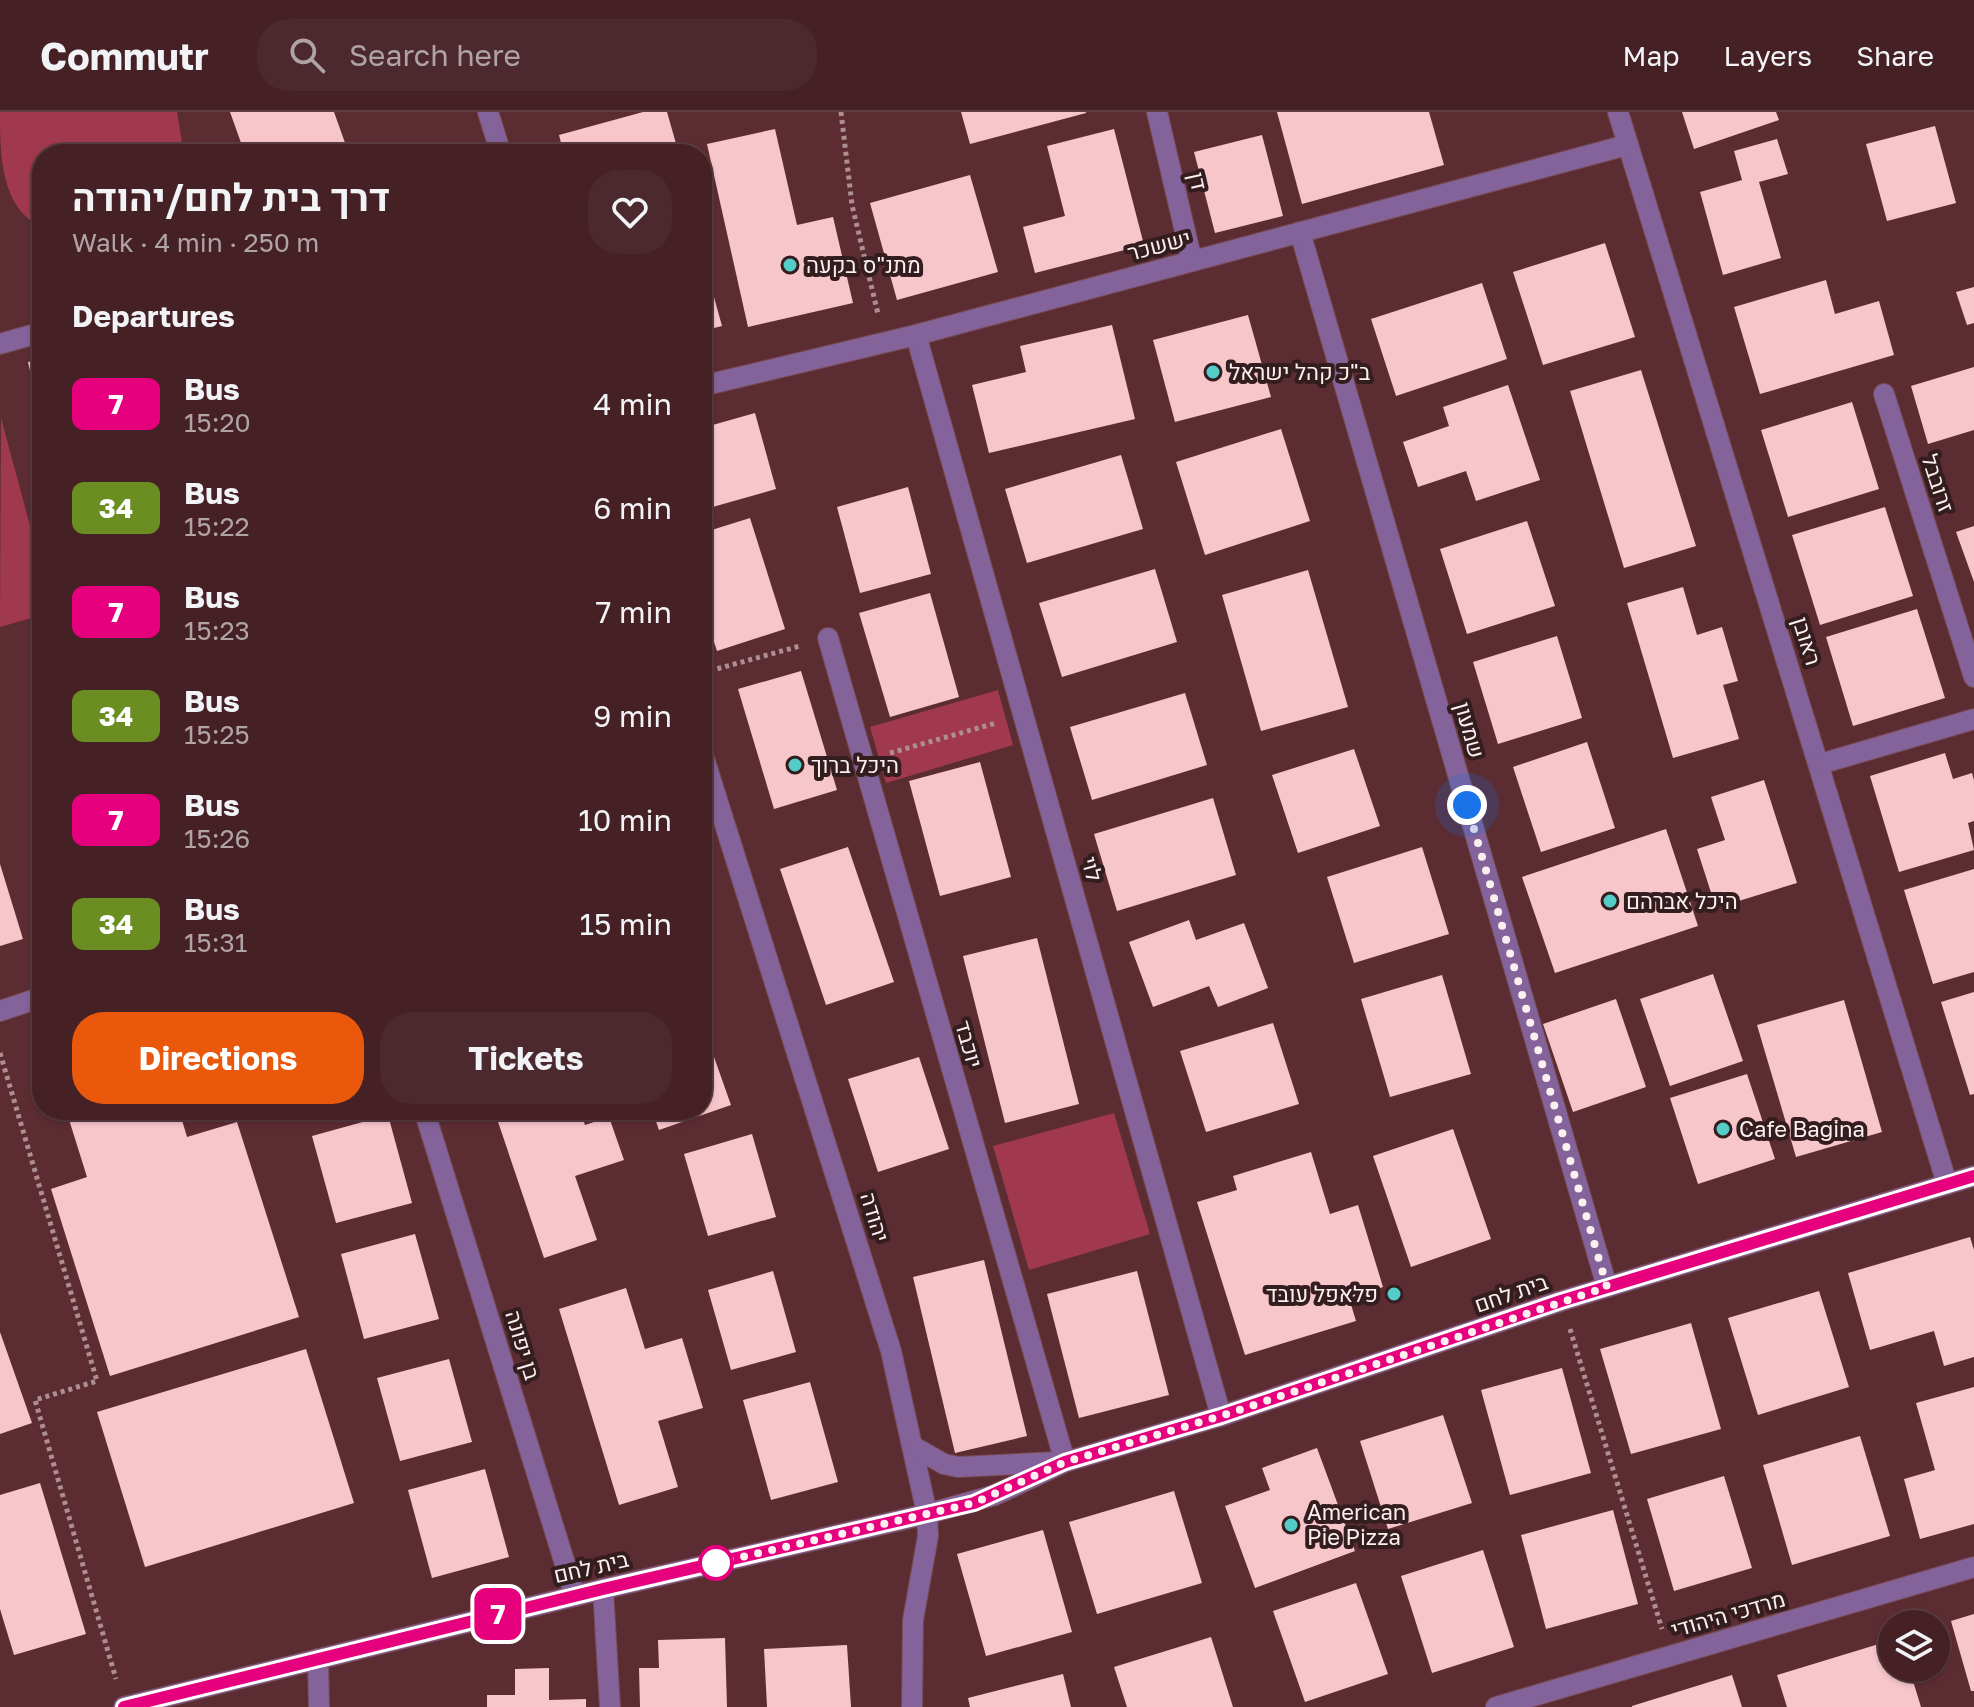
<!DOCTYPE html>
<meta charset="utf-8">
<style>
:root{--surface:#452126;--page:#4c292e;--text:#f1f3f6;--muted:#b0a3a7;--line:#5d3e43;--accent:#ea580c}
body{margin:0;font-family:"Golos Text",Heebo,sans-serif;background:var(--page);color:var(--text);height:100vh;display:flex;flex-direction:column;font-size:30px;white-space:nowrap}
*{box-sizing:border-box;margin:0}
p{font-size:26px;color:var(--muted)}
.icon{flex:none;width:44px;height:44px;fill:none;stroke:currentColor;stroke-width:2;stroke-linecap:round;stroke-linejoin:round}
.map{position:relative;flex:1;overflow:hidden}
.panel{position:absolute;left:32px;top:32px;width:680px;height:976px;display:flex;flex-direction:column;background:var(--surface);border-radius:32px;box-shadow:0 2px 6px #0004,0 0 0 2px var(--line)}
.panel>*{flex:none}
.badge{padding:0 16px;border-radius:12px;font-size:28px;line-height:52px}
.tools{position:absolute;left:1878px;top:1498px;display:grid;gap:16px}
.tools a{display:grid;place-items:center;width:72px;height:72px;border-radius:50%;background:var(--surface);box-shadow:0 2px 6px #0004,0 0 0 2px var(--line);font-size:40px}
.you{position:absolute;width:40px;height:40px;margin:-20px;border:6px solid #fff;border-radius:50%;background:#1a73e8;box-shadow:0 0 0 12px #1a73e833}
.map>.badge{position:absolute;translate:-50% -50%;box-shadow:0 0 0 4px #fff}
h2{padding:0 40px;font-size:30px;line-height:72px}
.round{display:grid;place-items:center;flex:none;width:84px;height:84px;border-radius:32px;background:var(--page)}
.headline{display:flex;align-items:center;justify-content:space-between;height:136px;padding:0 40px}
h1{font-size:38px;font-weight:700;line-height:60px}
.button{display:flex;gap:16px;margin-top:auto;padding:16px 40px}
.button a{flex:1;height:92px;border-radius:32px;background:var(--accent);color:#fff;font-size:32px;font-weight:700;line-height:92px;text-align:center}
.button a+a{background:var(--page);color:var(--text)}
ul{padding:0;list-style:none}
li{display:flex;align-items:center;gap:24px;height:104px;padding:0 40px}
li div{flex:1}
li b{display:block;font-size:30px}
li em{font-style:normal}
li .badge{min-width:88px;font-weight:700;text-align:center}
header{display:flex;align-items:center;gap:48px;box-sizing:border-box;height:112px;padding:0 40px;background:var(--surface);border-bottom:2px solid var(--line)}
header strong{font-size:38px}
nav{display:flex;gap:44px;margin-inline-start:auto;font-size:28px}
.search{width:560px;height:72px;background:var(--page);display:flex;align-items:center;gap:20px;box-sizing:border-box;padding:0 28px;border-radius:32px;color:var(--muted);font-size:30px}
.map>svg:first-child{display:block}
</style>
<header>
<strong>Commutr</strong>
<div class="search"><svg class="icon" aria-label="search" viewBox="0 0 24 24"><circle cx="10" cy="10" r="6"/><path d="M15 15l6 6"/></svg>Search here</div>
<nav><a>Map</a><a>Layers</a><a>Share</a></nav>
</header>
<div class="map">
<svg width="1974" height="1595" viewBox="0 0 1974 1595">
<rect width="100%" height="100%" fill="#5c2c33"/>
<g fill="#a1394e">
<path d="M0,0H177L184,42H42V115C0,96 0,41 0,0Z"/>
<polygon points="1,306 42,458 42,503 0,515"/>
<polygon points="998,578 1013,633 886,671 870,615"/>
<polygon points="1114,1001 1150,1122 1029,1158 993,1034"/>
</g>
<g fill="#f7c6cb">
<polygon points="230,0 334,0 349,42 245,42"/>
<polygon points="643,0 667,0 679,42 564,42 559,23"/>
<polygon points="961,0 1086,0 1086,1 970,32"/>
<polygon points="1277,0 1429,0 1444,53 1302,92"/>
<polygon points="1682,0 1776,0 1779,8 1694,37"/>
<polygon points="1935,14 1956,91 1887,109 1866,32"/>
<polygon points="775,17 797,113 833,105 853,191 748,215 707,32"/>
<polygon points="1114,17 1144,133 1035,161 1023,115 1065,104 1047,34"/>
<polygon points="1262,23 1283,104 1215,121 1194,40"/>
<polygon points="1777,27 1788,62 1759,70 1781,146 1723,163 1700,80 1742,68 1734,39"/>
<polygon points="970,63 998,160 897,188 870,91"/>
<polygon points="1605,131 1635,225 1543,253 1513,160"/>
<polygon points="702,142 722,214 702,219"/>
<polygon points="1826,168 1835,202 1879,189 1894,243 1760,282 1734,195"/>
<polygon points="1482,171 1507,247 1396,284 1371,207"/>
<polygon points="1974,175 1974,211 1967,213 1956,180"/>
<polygon points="1248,203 1271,285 1175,310 1153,228"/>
<polygon points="1112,213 1135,307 989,341 972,273 1026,260 1020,234"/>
<polygon points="42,247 42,305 41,306 28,250"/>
<polygon points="1974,255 1974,318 1928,332 1911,274"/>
<polygon points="1641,258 1696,434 1624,456 1570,279"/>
<polygon points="1508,273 1540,368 1476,389 1466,359 1418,375 1403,330 1449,314 1443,295"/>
<polygon points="1852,290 1879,377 1788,405 1761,318"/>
<polygon points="755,301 776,377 702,398 702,316"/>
<polygon points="1281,317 1310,409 1205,443 1176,350"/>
<polygon points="1121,343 1143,417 1027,451 1005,377"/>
<polygon points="908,375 931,462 860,481 837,395"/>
<polygon points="1885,395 1913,484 1820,513 1792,423"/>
<polygon points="750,406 785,517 717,539 702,494 702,421"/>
<polygon points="1527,409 1555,494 1467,522 1440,437"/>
<polygon points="1974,414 1974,470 1956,420"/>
<polygon points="1155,457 1177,530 1062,565 1039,491"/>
<polygon points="1308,458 1348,595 1261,619 1222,483"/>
<polygon points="1683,475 1697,523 1722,515 1738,569 1723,573 1739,627 1673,646 1627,491"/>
<polygon points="930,481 959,585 890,605 859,501"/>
<polygon points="1917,497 1945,586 1853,614 1826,525"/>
<polygon points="1557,524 1582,606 1498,632 1473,550"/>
<polygon points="801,559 837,678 774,697 738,577"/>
<polygon points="1185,581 1207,653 1092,688 1070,615"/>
<polygon points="1587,630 1615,716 1541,740 1513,655"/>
<polygon points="1354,637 1380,714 1298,741 1272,663"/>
<polygon points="1945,641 1953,667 1972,661 1974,668 1974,709 1968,711 1974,738 1899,760 1870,664"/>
<polygon points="980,650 1011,765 940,784 909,669"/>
<polygon points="1764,668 1797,771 1716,796 1697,737 1725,728 1711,685"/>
<polygon points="1213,686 1236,763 1117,799 1094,722"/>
<polygon points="1666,717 1698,814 1555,861 1522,765"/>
<polygon points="848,735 894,870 826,893 780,757"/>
<polygon points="1422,735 1449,822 1354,851 1327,765"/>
<polygon points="0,752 23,827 0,834"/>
<polygon points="1974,757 1974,860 1933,872 1904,778"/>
<polygon points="1189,808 1196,828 1244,811 1268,876 1218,895 1209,874 1153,895 1129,830"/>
<polygon points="1037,826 1079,992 1005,1011 963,844"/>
<polygon points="1713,862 1743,949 1670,974 1640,887"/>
<polygon points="1442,863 1471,962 1390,985 1361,887"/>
<polygon points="1974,880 1974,982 1970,983 1941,890"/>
<polygon points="1616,887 1646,975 1573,1000 1543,912"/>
<polygon points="1844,888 1882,1020 1796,1045 1757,913"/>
<polygon points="702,911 731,993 659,1018 652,998 702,998"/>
<polygon points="1273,911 1299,992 1206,1020 1180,939"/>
<polygon points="919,945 949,1037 878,1060 848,967"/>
<polygon points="1747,962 1775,1047 1698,1072 1670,986"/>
<polygon points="66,998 179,998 187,1025 237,1010 299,1205 110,1264 51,1077 87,1065"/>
<polygon points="494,998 580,998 585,1013 609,1005 624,1048 575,1064 597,1128 544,1146"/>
<polygon points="388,1003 412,1091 336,1111 312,1024"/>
<polygon points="1453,1017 1491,1127 1411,1155 1373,1044"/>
<polygon points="752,1022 776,1105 708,1124 684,1042"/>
<polygon points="1311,1040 1330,1102 1358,1093 1383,1175 1349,1186 1356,1209 1245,1243 1197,1090 1237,1078 1233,1064"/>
<polygon points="415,1122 439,1207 364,1227 341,1142"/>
<polygon points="1970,1125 1974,1138 1974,1245 1944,1254 1934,1219 1870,1238 1848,1161"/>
<polygon points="984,1148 1027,1324 955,1341 913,1165"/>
<polygon points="773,1159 796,1240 731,1258 708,1178"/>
<polygon points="1137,1159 1169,1283 1079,1306 1047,1182"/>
<polygon points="626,1176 645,1237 682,1226 703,1296 658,1309 678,1375 619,1393 559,1197"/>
<polygon points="1819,1179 1849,1275 1758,1303 1728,1206"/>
<polygon points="1691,1211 1721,1317 1631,1342 1600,1237"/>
<polygon points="0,1220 32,1311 0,1322"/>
<polygon points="306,1237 354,1391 145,1455 97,1300"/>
<polygon points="449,1247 472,1330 400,1349 377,1266"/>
<polygon points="1562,1256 1591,1361 1510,1383 1481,1278"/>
<polygon points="810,1270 838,1370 771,1388 743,1288"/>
<polygon points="1974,1275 1974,1412 1920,1427 1904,1367 1935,1358 1916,1291"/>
<polygon points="1443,1303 1472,1391 1388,1417 1360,1329"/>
<polygon points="1860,1324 1890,1424 1792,1453 1763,1353"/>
<polygon points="1317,1336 1355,1439 1255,1476 1225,1394 1270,1378 1262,1356"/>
<polygon points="485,1357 509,1445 432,1466 408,1378"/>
<polygon points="1724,1364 1752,1456 1674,1479 1647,1387"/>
<polygon points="40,1371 86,1522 14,1543 0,1497 0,1383"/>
<polygon points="1174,1379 1202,1471 1097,1502 1069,1410"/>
<polygon points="1613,1398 1638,1492 1546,1517 1521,1423"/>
<polygon points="1043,1418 1072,1520 986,1544 957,1442"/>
<polygon points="1483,1438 1514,1535 1432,1561 1401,1464"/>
<polygon points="1356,1471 1388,1562 1305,1590 1273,1499"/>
<polygon points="1974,1502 1974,1579 1971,1579 1951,1509"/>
<polygon points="1211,1525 1233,1595 1127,1595 1114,1555"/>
<polygon points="725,1526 727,1595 640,1595 639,1556 659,1556 658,1528"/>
<polygon points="1892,1528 1892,1556 1909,1556 1921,1595 1787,1595 1777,1563"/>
<polygon points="847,1533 851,1595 767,1595 764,1537"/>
<polygon points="549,1556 549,1588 586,1587 586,1595 487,1595 487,1583 515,1583 515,1557"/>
<polygon points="1063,1562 1071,1595 970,1595 968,1586"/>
<polygon points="1732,1563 1742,1595 1632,1595 1632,1594"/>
</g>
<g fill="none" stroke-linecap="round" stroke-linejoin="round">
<defs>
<g id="service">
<polyline points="828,526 1065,1350"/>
<polyline points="603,1477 610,1595"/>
<polyline points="318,1547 319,1595"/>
</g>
<g id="minor">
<polyline points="1157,0 1192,149"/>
<polyline points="1618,0 1947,1072"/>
<polyline points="1300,120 1607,1175"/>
<polyline points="916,223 1221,1304"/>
<polyline points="0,232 42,220"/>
<polyline points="702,274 916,223 1627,33"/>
<polyline points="1884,282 1974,565"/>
<polyline points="1820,652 1974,607"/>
<polyline points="0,899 42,885"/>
<polyline points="424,998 575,1484"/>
<polyline points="124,1595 603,1477 927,1402"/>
<polyline points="1496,1595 1974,1455"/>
</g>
<g id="tertiary">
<polyline points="488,0 501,42"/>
<polyline points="702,640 891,1239 927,1402 928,1424 913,1508 912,1595"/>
<polyline points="914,1335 944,1352 958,1355 1057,1350"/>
<polyline points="927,1402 995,1383 1065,1350 1221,1304 1561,1189 1974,1064"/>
</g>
</defs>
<use href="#service" stroke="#764b51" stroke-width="22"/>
<use href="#minor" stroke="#764b51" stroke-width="22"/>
<use href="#tertiary" stroke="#764b51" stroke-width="22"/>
<g stroke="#ad8f93" stroke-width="5" stroke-dasharray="4 4" stroke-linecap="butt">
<polyline points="841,0 852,93 878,202"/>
<polyline points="702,561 800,534"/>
<polyline points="890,641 996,611"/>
<polyline points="0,941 97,1269 35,1288 116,1567"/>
<polyline points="1570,1217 1662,1517"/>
</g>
<use href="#service" stroke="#84629a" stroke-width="20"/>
<use href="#minor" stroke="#84629a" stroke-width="20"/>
<use href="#tertiary" stroke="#84629a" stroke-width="20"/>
</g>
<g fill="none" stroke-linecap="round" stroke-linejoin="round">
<defs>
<polyline id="line" points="124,1595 603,1477 974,1391 1065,1350 1221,1304 1561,1189 1974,1064"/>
</defs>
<use href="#line" stroke="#fff" stroke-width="18"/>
<use href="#line" stroke="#e6007e" stroke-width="12"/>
<polyline stroke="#fceff0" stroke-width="8" stroke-dasharray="0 14.4" points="716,1451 974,1391 1065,1350 1221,1304 1607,1175 1467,693"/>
</g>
<g fill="#54cdc8" stroke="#331d1f" stroke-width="3">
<circle cx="790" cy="153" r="8"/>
<circle cx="1213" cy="260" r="8"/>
<circle cx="795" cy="653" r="8"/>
<circle cx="1610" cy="789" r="8"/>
<circle cx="1723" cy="1017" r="8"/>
<circle cx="1394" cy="1182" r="8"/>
<circle cx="1291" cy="1413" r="8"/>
</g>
<circle fill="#fff" stroke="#e6007e" stroke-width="4" cx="716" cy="1451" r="16"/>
<g text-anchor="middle" stroke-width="8" stroke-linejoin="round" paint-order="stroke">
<g font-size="22" fill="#fceff0" stroke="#331d1f">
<text transform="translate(1198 69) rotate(77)" y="8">דן</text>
<text transform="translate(1159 133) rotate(-15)" y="8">יששכר</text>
<text transform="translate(1938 371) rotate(72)" y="8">זרובבל</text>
<text transform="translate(1807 529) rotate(73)" y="8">ראובן</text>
<text transform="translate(1470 618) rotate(74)" y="8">שמעון</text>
<text transform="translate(1092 757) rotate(74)" y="8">לוי</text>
<text transform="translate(969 932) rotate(74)" y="8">יוכבד</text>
<text transform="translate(875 1105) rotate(73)" y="8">יהודה</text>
<text transform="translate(1511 1181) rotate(-19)" y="8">בית לחם</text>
<text transform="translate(523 1233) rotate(73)" y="8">בן יפונה</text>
<text transform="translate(591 1455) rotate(-13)" y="8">בית לחם</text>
<text transform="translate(1728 1502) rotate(-16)" y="8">מרדכי היהודי</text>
</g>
<g font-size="22" fill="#fceff0" stroke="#331d1f" text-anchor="start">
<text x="806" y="161">מתנ"ס בקעה</text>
<text x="1229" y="268">ב"כ קהל ישראל</text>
<text x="811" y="661">היכל ברוך</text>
<text x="1626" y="797">היכל אברהם</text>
<text x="1739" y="1025">Cafe Bagina</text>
<text x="1378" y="1190" text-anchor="end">פלאפל עובד</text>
<text x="1307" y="1408">American<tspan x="1307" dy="25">Pie Pizza</tspan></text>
</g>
</g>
</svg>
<div class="tools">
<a><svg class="icon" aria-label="layers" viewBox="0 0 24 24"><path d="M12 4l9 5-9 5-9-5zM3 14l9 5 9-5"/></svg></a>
</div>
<div class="you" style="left:1467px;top:693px"></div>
<b class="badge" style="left:498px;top:1502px;background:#e6007e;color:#fff">7</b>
<section class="panel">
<div class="headline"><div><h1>דרך בית לחם/יהודה</h1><p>Walk · 4 min · 250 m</p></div><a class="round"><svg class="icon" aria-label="heart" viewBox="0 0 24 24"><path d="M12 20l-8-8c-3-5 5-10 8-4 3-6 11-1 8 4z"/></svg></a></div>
<h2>Departures</h2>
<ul>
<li><span class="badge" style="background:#e6007e;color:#fff">7</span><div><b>Bus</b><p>15:20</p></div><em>4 min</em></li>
<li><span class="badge" style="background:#6b8e23;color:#fff">34</span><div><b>Bus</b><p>15:22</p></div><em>6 min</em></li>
<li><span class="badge" style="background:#e6007e;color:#fff">7</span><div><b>Bus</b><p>15:23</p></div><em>7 min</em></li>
<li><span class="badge" style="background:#6b8e23;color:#fff">34</span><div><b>Bus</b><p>15:25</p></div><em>9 min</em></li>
<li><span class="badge" style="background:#e6007e;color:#fff">7</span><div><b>Bus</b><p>15:26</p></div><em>10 min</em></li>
<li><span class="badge" style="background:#6b8e23;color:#fff">34</span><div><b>Bus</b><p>15:31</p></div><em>15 min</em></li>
</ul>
<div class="button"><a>Directions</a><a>Tickets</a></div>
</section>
</div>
